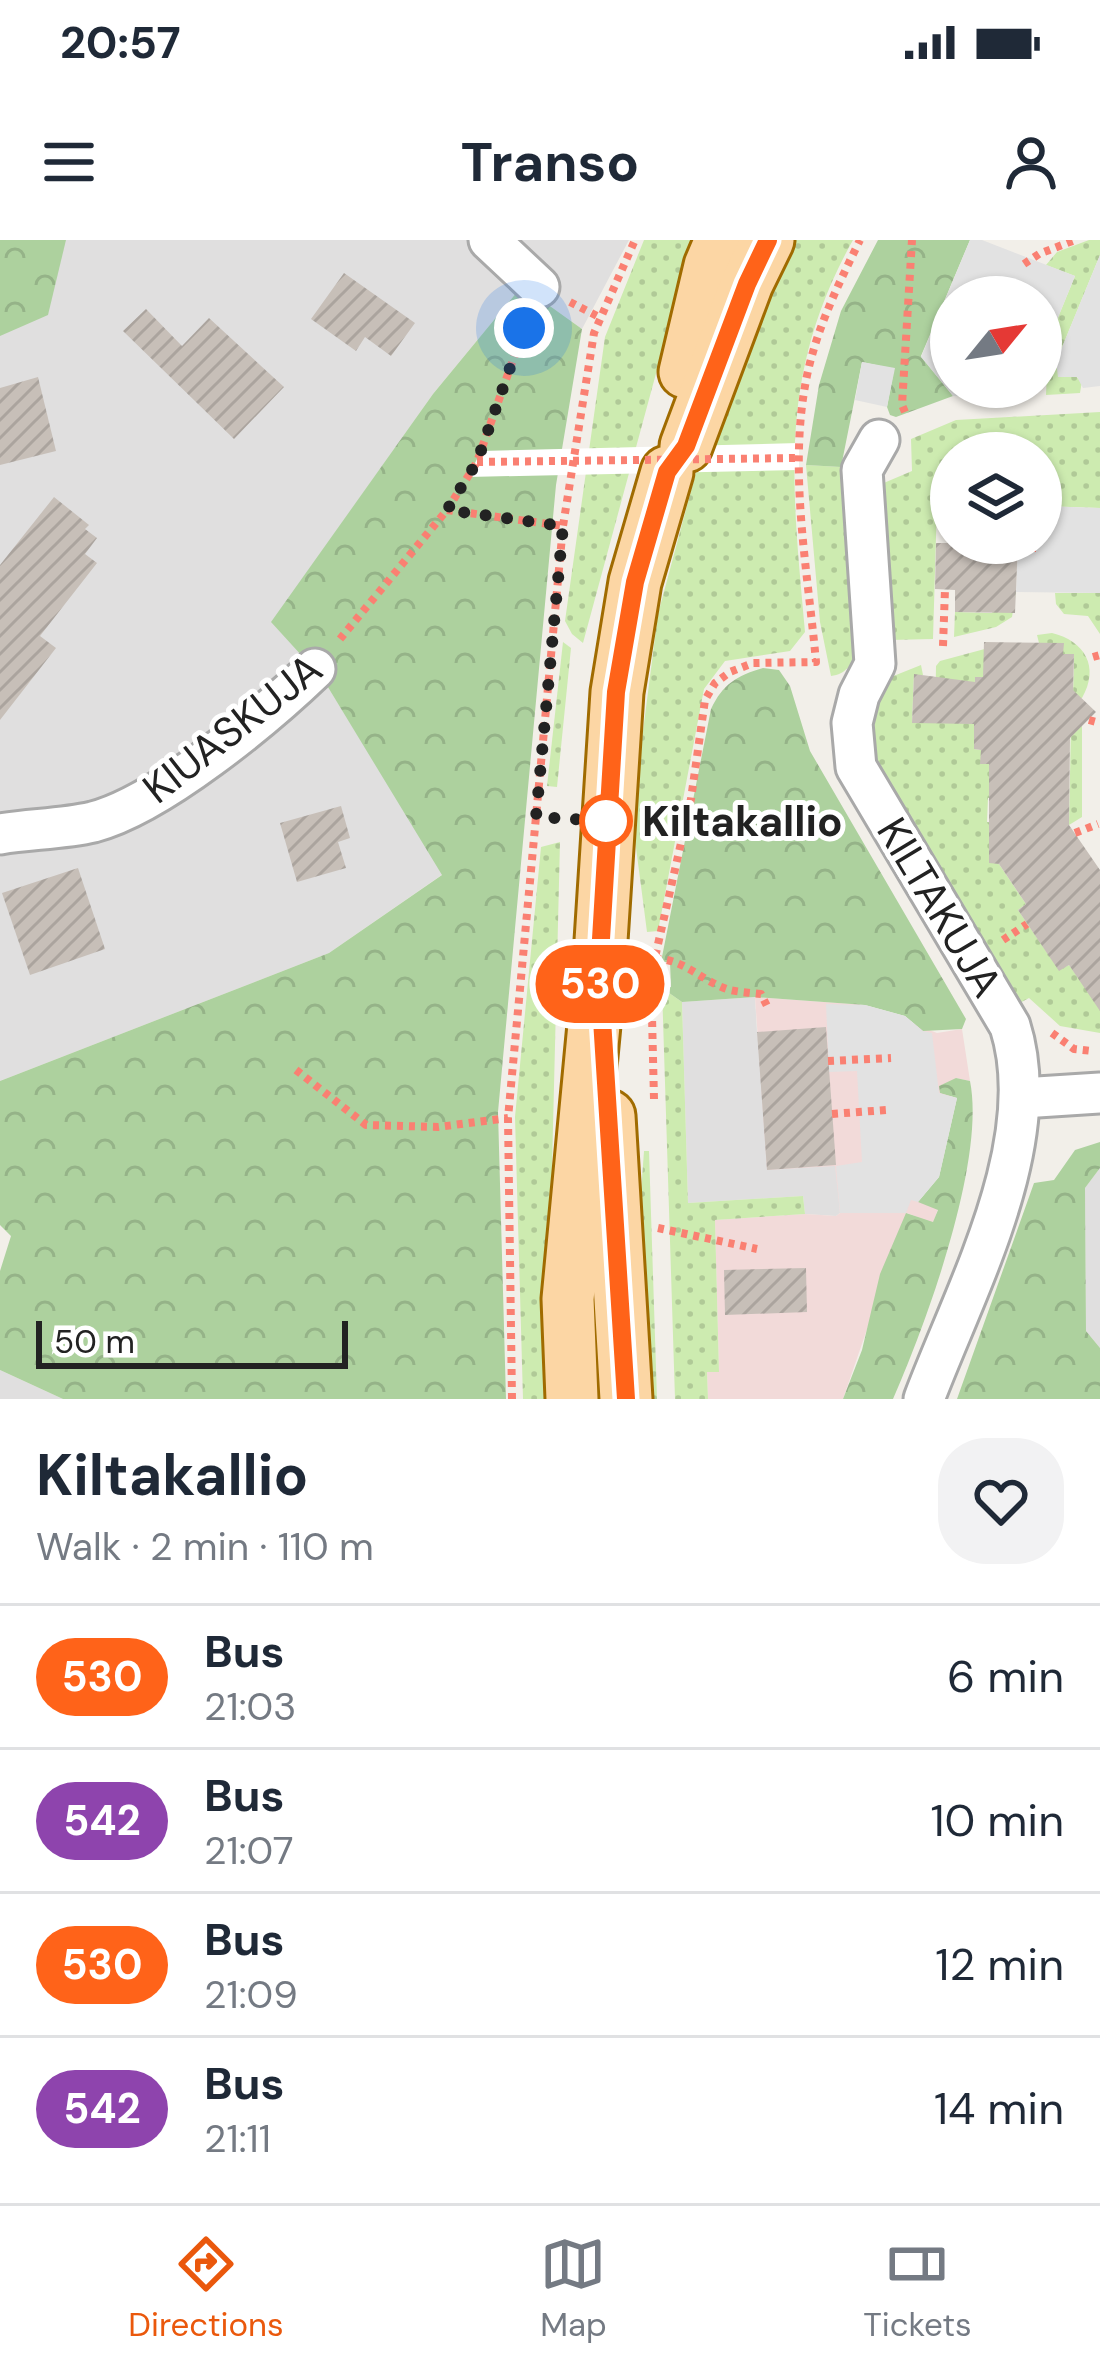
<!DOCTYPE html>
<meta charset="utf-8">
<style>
:root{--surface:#fff;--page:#f2f2f3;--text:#1f2937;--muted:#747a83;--line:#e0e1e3;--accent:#ea580c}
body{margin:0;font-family:"DM Sans",sans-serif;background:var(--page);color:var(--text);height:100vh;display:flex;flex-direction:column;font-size:45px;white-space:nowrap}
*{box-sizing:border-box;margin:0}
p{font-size:39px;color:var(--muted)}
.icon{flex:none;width:66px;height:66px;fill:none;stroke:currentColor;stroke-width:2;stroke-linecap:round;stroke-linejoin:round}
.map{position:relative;height:1159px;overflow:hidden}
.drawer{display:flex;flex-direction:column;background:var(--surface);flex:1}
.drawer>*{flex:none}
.badge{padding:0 24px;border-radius:39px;font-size:42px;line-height:78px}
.needle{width:78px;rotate:60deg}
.buttons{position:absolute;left:930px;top:36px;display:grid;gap:24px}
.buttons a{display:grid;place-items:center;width:132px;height:132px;border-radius:50%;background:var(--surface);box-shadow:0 3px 9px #0004;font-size:60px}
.scale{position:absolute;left:36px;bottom:30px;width:312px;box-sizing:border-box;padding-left:12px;border:6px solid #222;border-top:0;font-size:33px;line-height:42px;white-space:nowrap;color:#222;-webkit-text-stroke:9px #fff;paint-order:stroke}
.you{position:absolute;width:60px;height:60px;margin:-30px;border:9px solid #fff;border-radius:50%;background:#1a73e8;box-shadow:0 0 0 18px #1a73e833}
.map>.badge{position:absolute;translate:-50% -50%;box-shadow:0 0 0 6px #fff}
.round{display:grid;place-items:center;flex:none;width:126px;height:126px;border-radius:48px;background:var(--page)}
.headline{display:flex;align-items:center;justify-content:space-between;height:204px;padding:0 36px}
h1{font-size:57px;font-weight:700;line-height:90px}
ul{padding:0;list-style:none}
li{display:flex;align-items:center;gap:36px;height:144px;padding:0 36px;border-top:3px solid var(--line)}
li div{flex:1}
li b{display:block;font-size:45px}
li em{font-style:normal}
li .badge{min-width:132px;font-weight:700;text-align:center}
.status{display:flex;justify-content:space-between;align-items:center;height:84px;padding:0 60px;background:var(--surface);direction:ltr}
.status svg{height:33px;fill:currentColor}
header{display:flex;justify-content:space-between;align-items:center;height:156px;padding:0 36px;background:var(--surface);font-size:54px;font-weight:700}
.tab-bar{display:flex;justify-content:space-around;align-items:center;height:168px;border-top:3px solid var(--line);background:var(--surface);font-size:33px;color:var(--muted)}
.tab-bar a{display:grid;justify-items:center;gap:6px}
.tab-bar .current{color:var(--accent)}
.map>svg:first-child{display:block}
</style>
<div class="status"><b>20:57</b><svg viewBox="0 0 49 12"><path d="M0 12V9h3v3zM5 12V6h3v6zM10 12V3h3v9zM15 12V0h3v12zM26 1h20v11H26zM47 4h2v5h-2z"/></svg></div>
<header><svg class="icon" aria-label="menu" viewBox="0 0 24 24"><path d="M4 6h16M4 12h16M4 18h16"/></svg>Transo<svg class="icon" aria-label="person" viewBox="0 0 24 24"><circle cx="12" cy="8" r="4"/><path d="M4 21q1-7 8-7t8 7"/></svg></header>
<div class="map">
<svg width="1100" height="1159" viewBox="0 0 1100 1159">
<defs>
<pattern id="grass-dots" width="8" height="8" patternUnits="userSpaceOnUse" patternTransform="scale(3)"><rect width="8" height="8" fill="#cdebb0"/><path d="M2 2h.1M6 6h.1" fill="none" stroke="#b0c997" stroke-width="1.8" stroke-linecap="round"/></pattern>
<pattern id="forest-crowns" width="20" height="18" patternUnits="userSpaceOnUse" patternTransform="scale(3)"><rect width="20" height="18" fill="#add19e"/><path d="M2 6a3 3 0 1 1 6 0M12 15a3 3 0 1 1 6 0" fill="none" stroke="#95b388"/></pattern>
<pattern id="building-hatch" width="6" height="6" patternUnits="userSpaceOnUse" patternTransform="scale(3)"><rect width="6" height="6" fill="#c7bfb8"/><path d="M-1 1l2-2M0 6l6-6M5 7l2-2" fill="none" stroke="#aba49e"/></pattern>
</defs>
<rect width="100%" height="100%" fill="#f2efe9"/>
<g fill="#e0dfdf">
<polygon points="0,0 629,0 582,89 522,46 433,154 272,382 315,429 139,564 0,594"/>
<polygon points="323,439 443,634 329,713 0,841 0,617 142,583"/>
<polygon points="755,757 757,792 826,787 840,973 836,976 805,974 803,956 688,963 682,762"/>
<polygon points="1100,928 1100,1108 1086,1091 1085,948"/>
<polygon points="0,1130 63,1159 0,1159"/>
</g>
<polygon fill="#f2dad9" points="755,757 865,765 937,793 962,789 970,841 956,838 919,961 938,969 933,983 907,973 843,1159 708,1159 707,1131 719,1131 715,980 805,974 836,976 840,973 835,926 767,930"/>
<g fill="url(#grass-dots)">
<polygon points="644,0 700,0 664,104 583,403 572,394 565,381 605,97"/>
<path d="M782,0H853C777,136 792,244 805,392L790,411L725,421L704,449L658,691L647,692L632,577L658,374L703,206Z"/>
<polygon points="1089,0 1100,0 1100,15 1056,122 1082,141 1080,153 1046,155 1047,131 1041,130 1041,119 1075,36 1046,25 1057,12"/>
<polygon points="1100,172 1100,268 1041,266 1041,213 951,213 951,263 937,263 933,399 890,400 872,248 912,231 911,199 956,180"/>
<path d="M806,225L841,227L858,412C851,425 846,434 831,436L820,382Z"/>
<polygon points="1100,330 1100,394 1088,376 1064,374 1056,364 1055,353 1099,353"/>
<polygon points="993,351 1016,352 1012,377 996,387 954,397 955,372 992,373"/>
<path d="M1052,393C1085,401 1100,427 1082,458H1073L1074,415L1063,414V403H1039L1037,395Z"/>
<polygon points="563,402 571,408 557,547 547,546"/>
<path d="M1007,403L983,437H975L974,509L981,510L989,524V543H997V557L988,558L987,582L999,583L989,622L999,624L1026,664L1018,670L1059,730L1069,725L1100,768V793L1060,786L1029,758L1018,764L883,538C865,496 869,480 886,439L921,425L923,435H914L912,482L935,483L936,426L940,421Z"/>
<polygon points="1071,486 1082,486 1082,577 1069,585"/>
<polygon points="560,602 552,928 563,1159 523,1159 515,877 541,607"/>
<polygon points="662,748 682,762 688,963 803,956 805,974 715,980 719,1132 707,1132 708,1159 675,1159"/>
<polygon points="644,911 649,911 657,1159 642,1159 637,1008"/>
</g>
<g fill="url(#forest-crowns)">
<polygon points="0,0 66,0 48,75 0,96"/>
<polygon points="878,0 970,0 921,116 953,156 896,177 890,175 887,167 894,129 862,122 841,227 806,225 819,145 841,71"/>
<polygon points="522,46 582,89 556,245 498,872 506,1159 63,1159 0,1130 0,1031 11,996 0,985 0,841 329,713 442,635 323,439 271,382 433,154"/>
<path d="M763,428L779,430L790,446L810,511L966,779L962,789L923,791L905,776L865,765L755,757L682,762L662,748L671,747L670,722H661L711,469C723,444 736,436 763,428Z"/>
<path d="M956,838L970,841C986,921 926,1084 893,1159H843L862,1110L880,1034L906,973L933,982L938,970L918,962L939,937L957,858L940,853L939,846Z"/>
<polygon points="1100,902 1100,928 1085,948 1086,1091 1100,1108 1100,1159 957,1159 1034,943 1054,940 1075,910"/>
</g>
<g fill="#e2e2e2">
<polygon points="970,0 982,0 1075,36 1041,119 1041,57 951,57 951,147 1019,147 1019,157 953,156 921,117"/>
<polygon points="1100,15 1100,146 1083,148 1077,137 1058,137 1056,122"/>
<polygon points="862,122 895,128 887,167 855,160"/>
<polygon points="1041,266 1100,268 1100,353 1016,352 1018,303 1041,303"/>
<polygon points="826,764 865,765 905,776 923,791 932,793 939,853 957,858 939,937 918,962 911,960 906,973 840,973 836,926 862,922 857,831 829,832"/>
</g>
<polygon fill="#fff" points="799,203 799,230 468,237 481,211"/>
<g fill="url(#building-hatch)">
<polygon points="344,33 415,83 391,116 365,97 356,111 311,79"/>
<polygon points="146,69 182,106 209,78 284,147 234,199 123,91"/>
<polygon points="38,137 56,211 0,225 0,148"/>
<polygon points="54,257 89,285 85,289 97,298 85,314 97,323 40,396 56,408 0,480 0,325"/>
<polygon points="936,303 1018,303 1015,373 955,372 955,350 935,349"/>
<polygon points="984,402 1064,403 1063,414 1074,414 1073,450 1096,472 1070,498 1069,585 1100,630 1100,771 1069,725 1059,731 1018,670 1026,664 999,624 989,623 989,524 980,524 981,510 974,509 974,484 912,483 914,434 975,442 975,437 983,437"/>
<polygon points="341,566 350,598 338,602 346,628 297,642 280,583"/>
<polygon points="78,628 105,709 30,735 2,653"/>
<polygon points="826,787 836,925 767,930 757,792"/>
<polygon points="806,1028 807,1072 725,1075 724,1030"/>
</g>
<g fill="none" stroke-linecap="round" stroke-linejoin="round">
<defs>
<g id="minor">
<polyline points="489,0 539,47"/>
<path d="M879,200L862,230L875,424L859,455L852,483L856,527L1010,786C1047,902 965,1050 924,1159"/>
<path d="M0,594C30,589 63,589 93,582C159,565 265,477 315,429"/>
<polyline points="1022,858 1100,853"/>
</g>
<g id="major">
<polyline points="685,132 710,26 721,0"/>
<polyline points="686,206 747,43 768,0"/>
<polyline points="609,876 626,1159"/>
<polyline points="572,1159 568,1059 599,732 617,452 635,342 667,232"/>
</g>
</defs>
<use href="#minor" stroke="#a9a9a9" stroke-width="45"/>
<use href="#major" stroke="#a06b00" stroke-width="57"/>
<g stroke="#fa8072" stroke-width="8" stroke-dasharray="6 6" stroke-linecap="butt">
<polyline points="1024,24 1039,14 1075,0"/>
<polyline points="570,62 601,78"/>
<polyline points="905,172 902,165 912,0"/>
<polyline points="447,270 563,286"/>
<polyline points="1018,308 1042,308"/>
<polyline points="340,399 447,270 477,222 527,80"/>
<polyline points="943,406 945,349"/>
<polyline points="1093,417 1100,415"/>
<polyline points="1089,480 1100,483"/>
<polyline points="1075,593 1098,584"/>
<polyline points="1003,700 1027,684"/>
<path d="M655,719C684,718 702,742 730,750C739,752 751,753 761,754L769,770"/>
<polyline points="1052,793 1074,809 1092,811"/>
<polyline points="828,821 891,818"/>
<polyline points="296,830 366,885 438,887 508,878"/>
<path d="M654,859L651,735L691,559L705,460L715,443L730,432L753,423L816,422C808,332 789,236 805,146C814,94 837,47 860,0"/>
<polyline points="832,874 886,870"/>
<polyline points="658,988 757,1009"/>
<polyline points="512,1159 508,878 563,286 594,93 635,0"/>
</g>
<use href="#minor" stroke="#fff" stroke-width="39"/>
<use href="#major" stroke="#fcd6a4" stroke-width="51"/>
<polyline stroke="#fa8072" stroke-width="8" stroke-dasharray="6 6" stroke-linecap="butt" points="477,222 797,218"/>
</g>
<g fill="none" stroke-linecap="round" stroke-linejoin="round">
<defs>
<polyline id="line" points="626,1159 599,732 616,452 635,342 667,232 686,206 747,44 768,0"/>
</defs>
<use href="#line" stroke="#fff" stroke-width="27"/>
<use href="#line" stroke="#ff6319" stroke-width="18"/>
<polyline stroke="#222" stroke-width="12" stroke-dasharray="0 21.6" points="524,88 477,222 447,270 563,286 536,577 606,581"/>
</g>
<circle fill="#fff" stroke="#ff6319" stroke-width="6" cx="606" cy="581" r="24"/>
<g text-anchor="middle" stroke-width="10" stroke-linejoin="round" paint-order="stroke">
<g font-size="42" fill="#222" stroke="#fff">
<text transform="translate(232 488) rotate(-38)" y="15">KIUASKUJA</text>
<text transform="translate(940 667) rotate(59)" y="15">KILTAKUJA</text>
</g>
<g font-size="42" font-weight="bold" fill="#222" stroke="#fff" text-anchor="start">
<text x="642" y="596">Kiltakallio</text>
</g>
</g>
</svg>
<div class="buttons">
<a><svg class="needle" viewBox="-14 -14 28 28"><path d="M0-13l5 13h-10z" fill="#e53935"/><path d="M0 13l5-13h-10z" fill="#747a83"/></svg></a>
<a><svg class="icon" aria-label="layers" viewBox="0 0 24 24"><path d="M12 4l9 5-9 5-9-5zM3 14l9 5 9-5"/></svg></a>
</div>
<div class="scale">50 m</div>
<div class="you" style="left:524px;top:88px"></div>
<b class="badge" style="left:600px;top:744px;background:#ff6319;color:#fff">530</b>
</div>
<section class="drawer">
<div class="headline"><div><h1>Kiltakallio</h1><p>Walk · 2 min · 110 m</p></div><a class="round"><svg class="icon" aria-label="heart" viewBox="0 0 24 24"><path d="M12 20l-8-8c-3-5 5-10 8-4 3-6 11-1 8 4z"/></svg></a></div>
<ul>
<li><span class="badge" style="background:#ff6319;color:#fff">530</span><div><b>Bus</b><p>21:03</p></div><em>6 min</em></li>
<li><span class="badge" style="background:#8e44ad;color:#fff">542</span><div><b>Bus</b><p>21:07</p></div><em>10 min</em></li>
<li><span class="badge" style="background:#ff6319;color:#fff">530</span><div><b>Bus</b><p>21:09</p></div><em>12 min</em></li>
<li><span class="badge" style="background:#8e44ad;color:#fff">542</span><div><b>Bus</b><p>21:11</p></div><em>14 min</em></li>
</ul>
</section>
<nav class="tab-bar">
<a class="current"><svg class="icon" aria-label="directions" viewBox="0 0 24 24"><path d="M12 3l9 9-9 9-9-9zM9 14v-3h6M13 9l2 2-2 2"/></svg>Directions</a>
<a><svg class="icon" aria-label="map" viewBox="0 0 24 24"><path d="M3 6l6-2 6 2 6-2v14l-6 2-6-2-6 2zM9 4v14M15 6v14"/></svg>Map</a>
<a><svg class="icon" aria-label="tickets" viewBox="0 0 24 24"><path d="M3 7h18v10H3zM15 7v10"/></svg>Tickets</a>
</nav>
